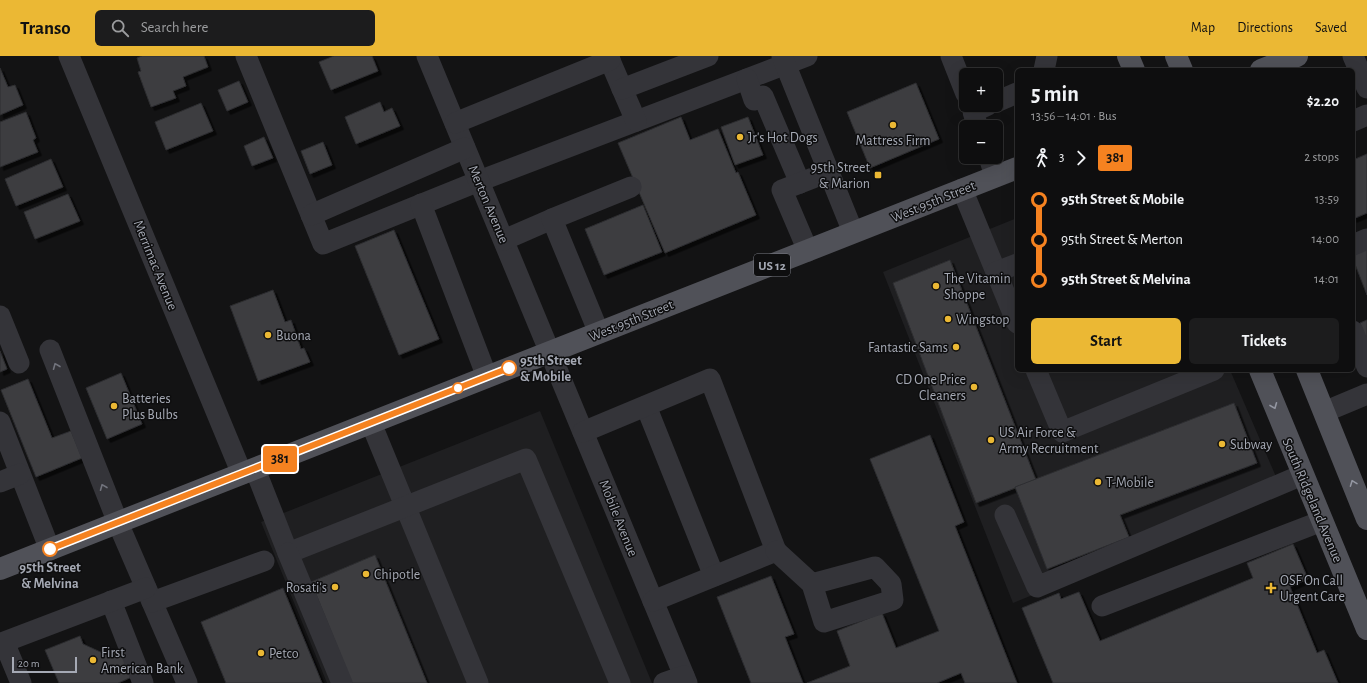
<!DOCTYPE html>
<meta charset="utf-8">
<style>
:root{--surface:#0e0e0f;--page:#1c1c1d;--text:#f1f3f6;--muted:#9b9c9e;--line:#2e2e2f;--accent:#ebb834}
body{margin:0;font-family:"Alegreya Sans",sans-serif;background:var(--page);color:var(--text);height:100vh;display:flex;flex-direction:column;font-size:15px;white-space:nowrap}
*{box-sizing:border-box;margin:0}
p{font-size:13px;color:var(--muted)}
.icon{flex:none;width:22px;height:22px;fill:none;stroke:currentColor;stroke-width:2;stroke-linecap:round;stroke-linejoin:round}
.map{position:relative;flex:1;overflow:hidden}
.side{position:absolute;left:1015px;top:12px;width:340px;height:304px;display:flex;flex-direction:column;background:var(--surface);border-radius:6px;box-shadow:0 4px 16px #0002,0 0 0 1px var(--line)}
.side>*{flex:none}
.badge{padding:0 8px;border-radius:3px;font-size:14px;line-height:26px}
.fabs{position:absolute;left:959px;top:12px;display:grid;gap:8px}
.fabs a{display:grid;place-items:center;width:44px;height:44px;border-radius:6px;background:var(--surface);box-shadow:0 4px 16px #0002,0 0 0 1px var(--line);font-size:20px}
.scale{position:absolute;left:12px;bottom:10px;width:65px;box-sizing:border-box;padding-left:4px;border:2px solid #a5a9b4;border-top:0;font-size:11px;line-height:14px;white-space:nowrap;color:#a5a9b4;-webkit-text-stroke:3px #0e0e0f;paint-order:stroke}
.map>.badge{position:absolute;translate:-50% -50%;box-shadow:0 0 0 2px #fff}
.legs{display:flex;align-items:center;gap:6px;height:44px;padding:0 16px;font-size:13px}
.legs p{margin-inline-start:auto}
.overview{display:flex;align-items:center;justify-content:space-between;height:68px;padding:0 16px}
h1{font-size:22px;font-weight:700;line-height:30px}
.action{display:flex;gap:8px;margin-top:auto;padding:8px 16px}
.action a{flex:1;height:46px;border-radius:6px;background:var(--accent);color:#111;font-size:16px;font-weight:700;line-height:46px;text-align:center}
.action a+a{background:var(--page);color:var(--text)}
ul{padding:0 16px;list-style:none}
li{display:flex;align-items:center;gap:14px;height:40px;font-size:15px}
li i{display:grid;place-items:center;width:6px;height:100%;margin:0 5px;background:currentColor}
li i::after{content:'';width:10px;height:10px;margin:-5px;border:3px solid;border-radius:50%;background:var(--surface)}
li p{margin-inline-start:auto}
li:first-child i{background:linear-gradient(#0000 50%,currentColor 0)}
li:last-child i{background:linear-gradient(currentColor 50%,#0000 0)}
header{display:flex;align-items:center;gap:24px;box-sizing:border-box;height:56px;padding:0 20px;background:var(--accent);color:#111}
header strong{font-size:19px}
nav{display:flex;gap:22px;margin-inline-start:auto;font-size:14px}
.search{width:280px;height:36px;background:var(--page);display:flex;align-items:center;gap:10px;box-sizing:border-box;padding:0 14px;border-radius:6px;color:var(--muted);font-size:15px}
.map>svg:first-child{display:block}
</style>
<header>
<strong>Transo</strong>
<div class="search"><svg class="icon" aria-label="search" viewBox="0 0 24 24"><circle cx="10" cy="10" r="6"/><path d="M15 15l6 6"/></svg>Search here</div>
<nav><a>Map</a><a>Directions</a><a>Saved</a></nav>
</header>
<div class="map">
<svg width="1367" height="627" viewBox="0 0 1367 627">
<defs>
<filter id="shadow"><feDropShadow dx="3.5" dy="3.5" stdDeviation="0" flood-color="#0009"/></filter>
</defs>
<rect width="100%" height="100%" fill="#131314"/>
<g fill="#1f1f21">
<polygon points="1017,162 1017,314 1230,314 1283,437 1013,547 883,216"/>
<polygon points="540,355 652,627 327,627 261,466"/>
</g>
<g fill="#3d3e41" stroke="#2d2d30" filter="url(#shadow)">
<polygon points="142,0 204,0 208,11 183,21 186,30 173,35 176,42 151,51 138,16 141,15 137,2"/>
<polygon points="334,0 372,0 378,15 331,34 319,6"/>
<polygon points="0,12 8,31 15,29 23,49 0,59"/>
<polygon points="239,25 248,46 227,55 218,34"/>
<polygon points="916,27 939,83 870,112 847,56"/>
<polygon points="380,46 384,56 392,52 400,70 356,88 345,61"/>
<polygon points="201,47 213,75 166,94 155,66"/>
<polygon points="26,56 36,82 33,84 38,96 0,111 0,66"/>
<polygon points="681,61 690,84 718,73 736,117 738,116 756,159 665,197 618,87"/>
<polygon points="748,61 763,99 735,109 721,71"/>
<polygon points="264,81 273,102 252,110 244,90"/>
<polygon points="323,86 332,109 310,118 301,95"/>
<polygon points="1367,98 1367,157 1353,163 1353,104"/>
<polygon points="51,103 63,131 16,150 5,123"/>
<polygon points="68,138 80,165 35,183 24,156"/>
<polygon points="643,149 662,196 604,219 585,173"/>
<polygon points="394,174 439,283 399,299 355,190"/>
<polygon points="1367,189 1367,239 1353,203 1353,195"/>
<polygon points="950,204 1036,424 976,447 893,227"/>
<polygon points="273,234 285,266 291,264 301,293 304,292 310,306 258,325 230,250"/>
<polygon points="1367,264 1367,286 1360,267"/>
<polygon points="0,295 7,313 0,316"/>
<polygon points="121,317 142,368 107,383 86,332"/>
<polygon points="28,323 52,382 71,375 82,402 36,421 1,334"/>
<polygon points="1234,347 1257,407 1120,459 1129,481 1047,513 1015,431"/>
<polygon points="930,379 964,466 955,470 1017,627 965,627 961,617 937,627 807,627 850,610 837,575 882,557 896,592 939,575 870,403"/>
<polygon points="1293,488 1308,523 1290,531 1317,597 1324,594 1338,627 1053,627 1022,552 1059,537 1061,543 1079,536 1100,585 1253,522 1247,507"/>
<polygon points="375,499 427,627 352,627 311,526"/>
<polygon points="771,520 794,578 785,581 803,627 751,627 717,541"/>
<polygon points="283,532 322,627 226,627 201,566"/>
<polygon points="80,580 83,588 107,599 122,593 134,620 118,627 59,627 45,594"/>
</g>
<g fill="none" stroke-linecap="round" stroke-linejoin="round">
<g stroke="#343439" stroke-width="21">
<polyline points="69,0 242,418"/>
<polyline points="246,0 323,188 479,125 807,0"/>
<polyline points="427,0 687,627"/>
<polyline points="608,0 636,65"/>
<polyline points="782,0 853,176"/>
<polyline points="951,0 966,38"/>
<polyline points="1353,0 1367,32"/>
<polyline points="1044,14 1047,0"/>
<polyline points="747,23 754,44 763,40 800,127"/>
<polyline points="622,33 708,0"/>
<polyline points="996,46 1017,37"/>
<polyline points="1353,65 1367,59"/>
<polyline points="455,67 610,4"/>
<polyline points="978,71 973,56 988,49"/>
<polyline points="989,101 995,120"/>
<polyline points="962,133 1017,267"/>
<polyline points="421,148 487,321"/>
<polyline points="311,159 465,92"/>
<polyline points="504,184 552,163"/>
<polyline points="1353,189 1367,183"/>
<polyline points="808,195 782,134 813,122"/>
<polyline points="996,216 1017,208"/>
<polyline points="0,260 19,307"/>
<polyline points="1353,275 1367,311"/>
<polyline points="599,277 552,163 631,131"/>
<polyline points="50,294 118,467 187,627"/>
<polyline points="1036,314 1062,376 1214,314"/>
<polyline points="646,350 714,520"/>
<polyline points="1324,356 1367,338"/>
<polyline points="0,366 50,494"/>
<polyline points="371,367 478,627"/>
<polyline points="583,376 710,323 776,495 653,545"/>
<polyline points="255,413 288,497 526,403 620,627"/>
<polyline points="0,426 20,418"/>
<polyline points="1005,459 1037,531 1302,419"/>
<polyline points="776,495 812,528 824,566 893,544 891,528 875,511 812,528"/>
<polyline points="288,497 342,627"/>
<polyline points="111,545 143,627"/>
<polyline points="152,546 264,505"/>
<polyline points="1102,550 1322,465"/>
<polyline points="21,627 4,586 146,532"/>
<polyline points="664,627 684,620"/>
</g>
<g stroke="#505158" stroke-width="22">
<polyline points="1128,0 1134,14"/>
<polyline points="1176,0 1182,14"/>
<polyline points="1261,14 1297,0"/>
<polyline points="1260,314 1367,573"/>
<polyline points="1307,314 1367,463"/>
<polyline points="0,513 1017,112"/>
</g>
</g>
<defs><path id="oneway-chevron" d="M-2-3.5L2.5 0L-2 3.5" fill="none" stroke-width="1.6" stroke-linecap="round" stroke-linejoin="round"/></defs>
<g stroke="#72747d">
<use href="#oneway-chevron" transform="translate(56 310) rotate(-112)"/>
<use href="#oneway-chevron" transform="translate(103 431) rotate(-112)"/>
</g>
<g stroke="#9497a2">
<use href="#oneway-chevron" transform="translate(1274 350) rotate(68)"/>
<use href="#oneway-chevron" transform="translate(1353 427) rotate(-111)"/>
</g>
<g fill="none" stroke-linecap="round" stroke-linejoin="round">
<defs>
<polyline id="line-1" points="50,493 509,312"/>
</defs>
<use href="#line-1" stroke="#fff" stroke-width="9"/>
<use href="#line-1" stroke="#f58220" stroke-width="6"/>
</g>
<g fill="#ebb834" stroke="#0e0e0f" stroke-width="1.5">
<circle cx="893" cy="69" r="4"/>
<circle cx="740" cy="81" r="4"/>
<rect x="874" y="115" width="8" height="8" rx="2"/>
<circle cx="936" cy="230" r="4"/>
<circle cx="948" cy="263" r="4"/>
<circle cx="268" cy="279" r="4"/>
<circle cx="956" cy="291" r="4"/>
<circle cx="974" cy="331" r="4"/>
<circle cx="114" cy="350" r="4"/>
<circle cx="991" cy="384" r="4"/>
<circle cx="1222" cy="388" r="4"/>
<circle cx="1098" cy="426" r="4"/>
<circle cx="366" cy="518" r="4"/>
<circle cx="335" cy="531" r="4"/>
<path d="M1269 526h4v4h4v4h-4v4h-4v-4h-4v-4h4z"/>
<circle cx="261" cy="597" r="4"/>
<circle cx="93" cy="604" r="4"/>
</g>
<g fill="#fff" stroke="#f58220" stroke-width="2">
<circle cx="509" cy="312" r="7"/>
<circle cx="458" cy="332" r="5"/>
<circle cx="50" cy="493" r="7"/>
</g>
<g text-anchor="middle" stroke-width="3" stroke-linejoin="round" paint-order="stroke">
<rect fill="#0e0e0f" stroke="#787a82" stroke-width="1" x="754" y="198" width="36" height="22" rx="3"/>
<g font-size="13" font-weight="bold" fill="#a5a9b4">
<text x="772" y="214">US 12</text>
</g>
<g font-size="14" fill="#a5a9b4" stroke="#0e0e0f" text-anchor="start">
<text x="748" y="86">Jr's Hot Dogs</text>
<text x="893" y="89" text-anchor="middle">Mattress Firm</text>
<text x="870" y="116" text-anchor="end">95th Street<tspan x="870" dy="16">&amp; Marion</tspan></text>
<text x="944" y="227">The Vitamin<tspan x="944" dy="16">Shoppe</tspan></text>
<text x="956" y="268">Wingstop</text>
<text x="276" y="284">Buona</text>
<text x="948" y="296" text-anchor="end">Fantastic Sams</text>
<text x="966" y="328" text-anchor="end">CD One Price<tspan x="966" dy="16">Cleaners</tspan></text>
<text x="122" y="347">Batteries<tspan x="122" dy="16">Plus Bulbs</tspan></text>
<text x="999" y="381">US Air Force &amp;<tspan x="999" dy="16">Army Recruitment</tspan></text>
<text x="1230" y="393">Subway</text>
<text x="1106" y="431">T-Mobile</text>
<text x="374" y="523">Chipotle</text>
<text x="1280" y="529">OSF On Call<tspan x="1280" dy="16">Urgent Care</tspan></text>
<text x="327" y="536" text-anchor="end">Rosati's</text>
<text x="101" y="601">First<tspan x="101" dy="16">American Bank</tspan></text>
<text x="269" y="602">Petco</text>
</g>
<g font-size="14" fill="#a5a9b4" stroke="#0e0e0f">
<text transform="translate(933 145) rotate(-22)" y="5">West 95th Street</text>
<text transform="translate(489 148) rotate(67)" y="5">Merton Avenue</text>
<text transform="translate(156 209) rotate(68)" y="5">Merrimac Avenue</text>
<text transform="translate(631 264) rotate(-22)" y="5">West 95th Street</text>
<text transform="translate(1313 444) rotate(67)" y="5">South Ridgeland Avenue</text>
<text transform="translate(619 462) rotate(68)" y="5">Mobile Avenue</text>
</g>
<g font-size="14" font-weight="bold" fill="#a5a9b4" stroke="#0e0e0f" text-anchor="start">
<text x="520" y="309">95th Street<tspan x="520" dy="16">&amp; Mobile</tspan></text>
<text x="50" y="516" text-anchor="middle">95th Street<tspan x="50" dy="16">&amp; Melvina</tspan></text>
</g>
</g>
</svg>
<div class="fabs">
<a>+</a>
<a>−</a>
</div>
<div class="scale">20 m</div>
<b class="badge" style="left:280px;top:403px;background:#f58220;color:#111">381</b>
<section class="side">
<div class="overview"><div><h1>5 min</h1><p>13:56 – 14:01 · Bus</p></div><b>$2.20</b></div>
<div class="legs"><svg class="icon" aria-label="walk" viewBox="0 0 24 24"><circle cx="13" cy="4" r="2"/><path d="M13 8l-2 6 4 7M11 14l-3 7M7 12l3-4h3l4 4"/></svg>3<svg class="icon" aria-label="forward" viewBox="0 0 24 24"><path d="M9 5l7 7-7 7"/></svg><b class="badge" style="background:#f58220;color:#111">381</b><p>2 stops</p></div>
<ul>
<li><i style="color:#f58220"></i><b>95th Street &amp; Mobile</b><p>13:59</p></li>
<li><i style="color:#f58220"></i><span>95th Street &amp; Merton</span><p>14:00</p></li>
<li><i style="color:#f58220"></i><b>95th Street &amp; Melvina</b><p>14:01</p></li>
</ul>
<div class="action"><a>Start</a><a>Tickets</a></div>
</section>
</div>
